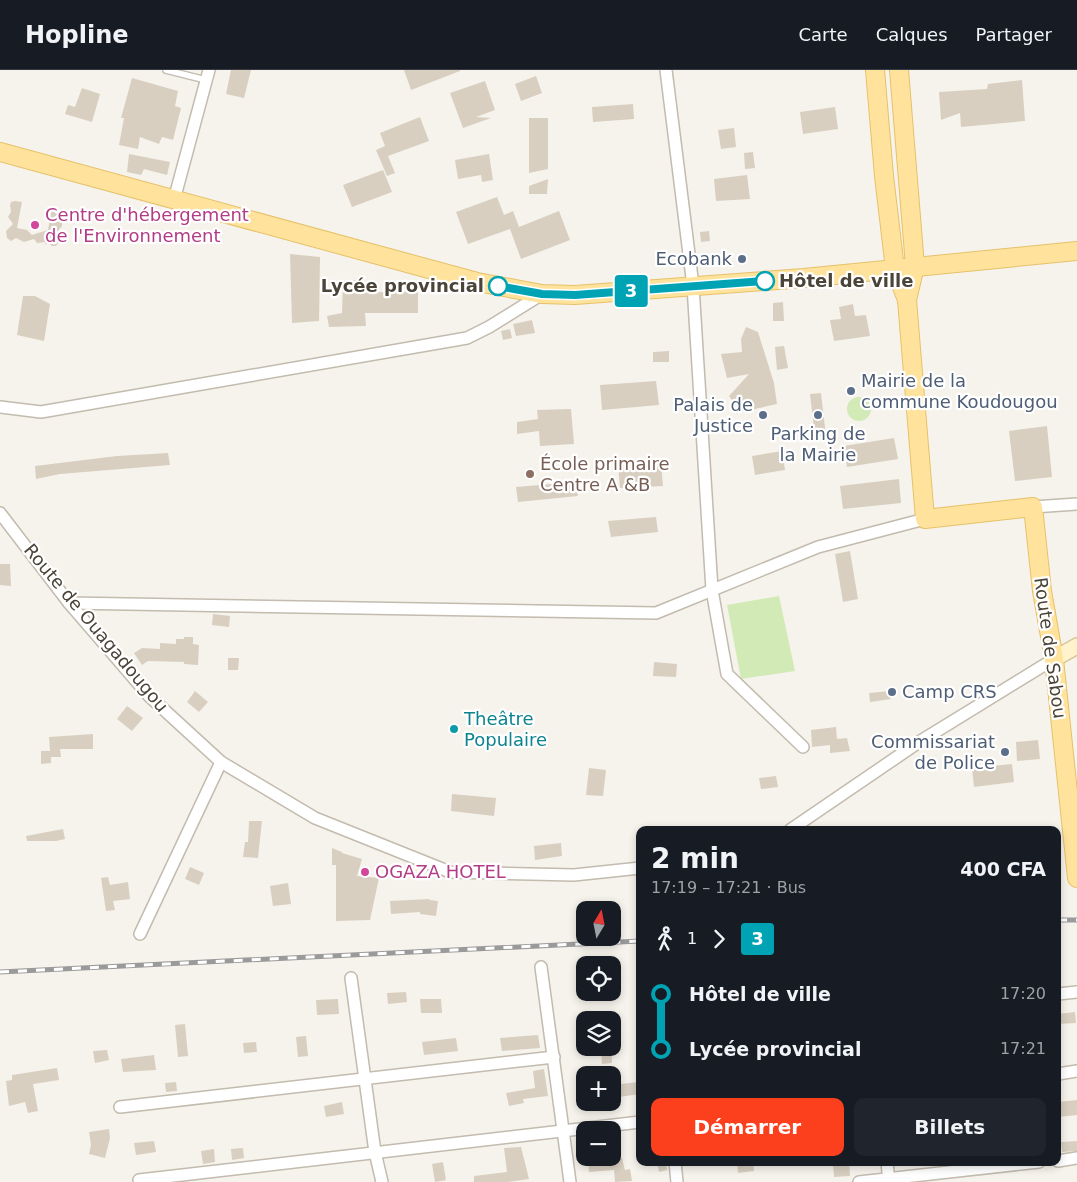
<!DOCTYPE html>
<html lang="fr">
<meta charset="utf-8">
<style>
:root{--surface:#171b24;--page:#20242c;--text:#f1f3f6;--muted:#9ea1a6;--line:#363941;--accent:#fc3f1d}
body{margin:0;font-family:"DejaVu Sans",sans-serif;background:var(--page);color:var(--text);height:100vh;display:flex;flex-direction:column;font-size:19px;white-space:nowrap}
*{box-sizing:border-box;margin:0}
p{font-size:16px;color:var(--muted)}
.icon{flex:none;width:28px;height:28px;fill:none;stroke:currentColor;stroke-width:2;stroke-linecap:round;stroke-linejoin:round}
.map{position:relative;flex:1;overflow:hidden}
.side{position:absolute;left:636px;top:756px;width:425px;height:340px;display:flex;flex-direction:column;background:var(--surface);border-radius:10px;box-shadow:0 2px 8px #0003}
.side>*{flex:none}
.badge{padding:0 10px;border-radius:4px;font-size:18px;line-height:32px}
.needle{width:32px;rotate:10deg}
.fabs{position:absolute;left:576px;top:831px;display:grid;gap:10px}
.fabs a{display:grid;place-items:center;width:45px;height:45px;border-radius:10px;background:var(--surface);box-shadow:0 2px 8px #0003;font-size:25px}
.map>.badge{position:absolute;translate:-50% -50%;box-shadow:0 0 0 2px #fff}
.legs{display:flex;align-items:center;gap:8px;height:55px;padding:0 15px;font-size:16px}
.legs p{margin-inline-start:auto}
.summary{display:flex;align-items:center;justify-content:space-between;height:85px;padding:0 15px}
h1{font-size:28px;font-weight:600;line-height:38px}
.action{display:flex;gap:10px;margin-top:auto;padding:10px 15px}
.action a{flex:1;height:58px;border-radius:10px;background:var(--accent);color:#fff;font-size:20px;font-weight:600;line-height:58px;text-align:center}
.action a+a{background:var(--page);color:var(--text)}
ul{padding:0 15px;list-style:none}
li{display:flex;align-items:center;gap:18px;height:55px;font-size:19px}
li i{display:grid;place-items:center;width:8px;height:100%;margin:0 6px;background:currentColor}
li i::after{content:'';width:12px;height:12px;margin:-6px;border:4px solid;border-radius:50%;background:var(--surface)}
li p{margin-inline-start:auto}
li:first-child i{background:linear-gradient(#0000 50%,currentColor 0)}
li:last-child i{background:linear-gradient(currentColor 50%,#0000 0)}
header{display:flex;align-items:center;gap:30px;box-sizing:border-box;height:70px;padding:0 25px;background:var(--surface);border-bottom:1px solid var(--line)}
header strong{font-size:24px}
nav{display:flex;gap:28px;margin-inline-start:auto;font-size:18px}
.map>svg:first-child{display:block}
</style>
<header>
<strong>Hopline</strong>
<nav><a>Carte</a><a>Calques</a><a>Partager</a></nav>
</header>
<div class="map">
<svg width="1077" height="1112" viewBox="0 0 1077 1112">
<rect width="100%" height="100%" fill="#f6f3ec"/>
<g fill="#d2eab5">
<circle cx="859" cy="339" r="12"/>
<polygon points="779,526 795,601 741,609 727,535"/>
</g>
<g fill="#d8cfc1">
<polygon points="231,0 251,0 244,28 226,24"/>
<polygon points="404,0 460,0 460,1 411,20"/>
<polygon points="536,6 542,23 521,31 515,14"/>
<polygon points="132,8 178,21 175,36 181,38 173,70 162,67 159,74 140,67 138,79 119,75 124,48 121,48"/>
<polygon points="1022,10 1025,51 961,57 960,43 941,50 939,22 987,19 988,14"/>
<polygon points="485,11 495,40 476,47 491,48 463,58 450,23"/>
<polygon points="82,18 100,24 92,52 65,44 68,35 75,37"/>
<polygon points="633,34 634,49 593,52 592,37"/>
<polygon points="835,37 838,59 803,64 800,42"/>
<polygon points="420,47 429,71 388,86 395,103 387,106 376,80 385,76 380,63"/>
<polygon points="529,48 548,48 548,99 529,103"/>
<polygon points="734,58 736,77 721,79 718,60"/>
<polygon points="753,82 755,98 745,99 744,83"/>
<polygon points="129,84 170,92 167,105 144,99 141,105 127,102"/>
<polygon points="489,84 493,110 482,112 481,105 458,109 455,90"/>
<polygon points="383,100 392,122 352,137 343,115"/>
<polygon points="747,105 750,129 716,131 714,109"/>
<polygon points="548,109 547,124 529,124 529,116"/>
<polygon points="497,127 504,145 513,141 519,157 559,141 570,170 521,189 510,159 468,174 456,142"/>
<polygon points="15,131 22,132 17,158 27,160 32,165 48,160 52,138 63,141 62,156 57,162 60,171 56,176 52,176 48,173 45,175 46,172 37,173 34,169 24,172 16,168 11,171 7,168 6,161 13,154 8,147 11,142 10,135 11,132"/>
<polygon points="709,161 710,171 701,172 700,162"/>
<polygon points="290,184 320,187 319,251 292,253"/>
<polygon points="363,210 364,222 418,222 418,243 365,243 366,256 329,257 327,246 342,243 343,211"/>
<polygon points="23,226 35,226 50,234 44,271 17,265"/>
<polygon points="783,232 784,251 773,251 773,233"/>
<polygon points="853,234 855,246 866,245 870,266 834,271 830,250 841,249 839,237"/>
<polygon points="532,250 535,263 516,266 513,254"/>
<polygon points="746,257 758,262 774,313 777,334 741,342 729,326 749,304 727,308 721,284 742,282 741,269"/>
<polygon points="510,259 512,268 503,270 501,261"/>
<polygon points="784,276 788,298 777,300 775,277"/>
<polygon points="669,281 669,292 653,292 653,282"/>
<polygon points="656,311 659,335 602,340 600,315"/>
<polygon points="821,323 826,366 815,367 810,324"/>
<polygon points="571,339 574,374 540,376 539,361 517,364 517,352 538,349 537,340"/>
<polygon points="1047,356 1052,407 1015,411 1009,361"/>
<polygon points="894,368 898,389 847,397 844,376"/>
<polygon points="782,381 785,400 755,405 752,386"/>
<polygon points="168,383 170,395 60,404 36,409 35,396 117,386"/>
<polygon points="661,393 663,416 620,418 618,395"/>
<polygon points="899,409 901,433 843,439 840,416"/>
<polygon points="575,412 578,426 518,432 516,417"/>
<polygon points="656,447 658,462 611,467 608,451"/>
<polygon points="850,481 858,529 843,532 835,484"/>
<polygon points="0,494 10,494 11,516 0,515"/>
<polygon points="213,544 230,546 229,557 212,555"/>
<polygon points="184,567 193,567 193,574 199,575 198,595 184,594 184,592 148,591 142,595 134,583 142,578 160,579 160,573 176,574 176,569 184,569"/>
<polygon points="228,588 239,588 238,600 228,600"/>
<polygon points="654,592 677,594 676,607 653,606"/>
<polygon points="195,621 208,632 199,642 187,632"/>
<polygon points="890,621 891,629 870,632 869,623"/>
<polygon points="127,636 143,648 132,661 117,649"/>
<polygon points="836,657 837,669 847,668 850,681 830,683 830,675 812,677 811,660"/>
<polygon points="93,664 93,679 60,679 61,687 51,687 51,693 41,694 41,681 50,681 49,667"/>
<polygon points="1038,670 1040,689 1017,691 1016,672"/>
<polygon points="1012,694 1014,712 974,717 972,698"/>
<polygon points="589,698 606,700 603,726 586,725"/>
<polygon points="776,706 778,717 761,719 759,708"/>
<polygon points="452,724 496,728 494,746 451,741"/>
<polygon points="249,751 262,751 258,788 243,787 245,772 248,772"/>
<polygon points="63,759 65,769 56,771 27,771 26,766"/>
<polygon points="561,773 562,786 535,790 534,776"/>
<polygon points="332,778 342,782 342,783 362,789 357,806 379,808 370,850 336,851 336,795 332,795"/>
<polygon points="190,797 204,803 199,815 185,809"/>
<polygon points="108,807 110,815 128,812 130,829 113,831 115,840 106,841 101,808"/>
<polygon points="288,813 291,834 273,836 270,816"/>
<polygon points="430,829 429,830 438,831 436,846 420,844 420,842 391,844 390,831"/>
<polygon points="406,922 407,932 388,934 387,923"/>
<polygon points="338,929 339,944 317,945 316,930"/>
<polygon points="420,929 441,929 442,943 421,943"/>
<polygon points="1075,942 1076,953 1058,954 1058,944"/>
<polygon points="185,954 188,986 178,987 175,955"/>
<polygon points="538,965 540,978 502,981 500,968"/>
<polygon points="306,966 308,986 298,987 296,967"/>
<polygon points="456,968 458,981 424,985 422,972"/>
<polygon points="256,972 257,982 244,983 243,973"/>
<polygon points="611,978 612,993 602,994 601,980"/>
<polygon points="107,980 109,990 95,993 93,981"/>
<polygon points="154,985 156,1000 123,1002 121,989"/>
<polygon points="57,998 59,1010 33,1014 38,1041 28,1043 25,1032 9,1036 6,1011 12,1010 12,1005"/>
<polygon points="544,999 548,1026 523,1029 524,1033 509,1036 506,1023 535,1018 533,1001"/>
<polygon points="176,1012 177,1021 166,1022 165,1013"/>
<polygon points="638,1012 640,1024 612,1028 612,1015"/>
<polygon points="1077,1030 1077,1045 1058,1047 1058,1032"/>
<polygon points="342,1032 344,1044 326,1047 324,1036"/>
<polygon points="109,1059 110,1068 105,1088 89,1084 91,1075 89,1062"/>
<polygon points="154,1071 156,1082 136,1085 134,1073"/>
<polygon points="1077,1071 1077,1081 1062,1082 1061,1072"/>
<polygon points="521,1077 529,1109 508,1112 474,1112 474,1106 507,1102 504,1078"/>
<polygon points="243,1078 244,1088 232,1090 231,1079"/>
<polygon points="214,1079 215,1092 203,1094 201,1081"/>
<polygon points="588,1088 622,1088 625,1100 630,1099 632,1111 615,1112 614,1100 589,1102"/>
<polygon points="443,1092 446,1110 435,1112 432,1094"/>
<polygon points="657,1092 666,1092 667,1100 659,1102"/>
<polygon points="737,1092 753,1092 754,1101 738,1103"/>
<polygon points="849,1092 850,1106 834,1107 833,1093"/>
</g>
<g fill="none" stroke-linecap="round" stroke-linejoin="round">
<defs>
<polyline id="lane" points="166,0 206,10"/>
<g id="street">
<polyline points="666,0 693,216 712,520 727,604 803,677"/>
<polyline points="174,130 209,0"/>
<polyline points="0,337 41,342 467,268 489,257 542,224"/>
<polyline points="1033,437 1077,434"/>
<polyline points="0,443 69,533 149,626 221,692 315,748 450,802 574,805 640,798"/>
<polyline points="69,533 656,543 818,477 925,449"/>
<polyline points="790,760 919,672 1054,589"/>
<polyline points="140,864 221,692"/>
<polyline points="541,897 570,1112"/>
<polyline points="351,908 375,1082 382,1112"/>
<polyline points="1058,924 1077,922"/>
<polyline points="1058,1004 1077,1001"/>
<polyline points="120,1037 554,987"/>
<polyline points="1058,1091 1077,1088"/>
<polyline points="675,1092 677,1112"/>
<polyline points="887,1092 889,1112"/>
<polyline points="139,1110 640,1052"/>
<polyline points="859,1112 1039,1092"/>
</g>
<polyline id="secondary" points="1054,589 1077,576"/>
<g id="primary">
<polyline points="875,0 884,106 895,199 907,230 925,449 1033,437 1042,521 1054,589 1077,808"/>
<polyline points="899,0 915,196 907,230"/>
<polyline points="0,82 477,212 542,224 575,225 804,208 1077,181"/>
</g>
</defs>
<use href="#lane" stroke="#c2bbae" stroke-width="8"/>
<use href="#street" stroke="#c2bbae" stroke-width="14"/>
<use href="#secondary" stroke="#d6c79b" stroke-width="18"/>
<use href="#primary" stroke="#e6c16a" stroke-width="20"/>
<use href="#lane" stroke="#fff" stroke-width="5.5"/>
<use href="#street" stroke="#fff" stroke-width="11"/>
<use href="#secondary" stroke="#fff3cd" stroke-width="15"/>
<use href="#primary" stroke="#ffe39c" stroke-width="18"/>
<defs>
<g id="rail">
<polyline points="1058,850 1077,850"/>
<polyline points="0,902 640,871"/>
</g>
</defs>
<use href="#rail" stroke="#9a9a9a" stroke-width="5"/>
<use href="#rail" stroke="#fff" stroke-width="3" stroke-dasharray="9" stroke-linecap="butt"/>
</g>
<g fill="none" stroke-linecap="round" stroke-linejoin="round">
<defs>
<polyline id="line-1" points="498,216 542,224 575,225 765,211"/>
</defs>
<use href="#line-1" stroke="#fff" stroke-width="11"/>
<use href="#line-1" stroke="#00a3b4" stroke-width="8"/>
</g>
<g fill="#d1479c" stroke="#fff" stroke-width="2">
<circle cx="35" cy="155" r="5"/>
<circle cx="365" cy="802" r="5"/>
</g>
<g fill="#5c6f8a" stroke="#fff" stroke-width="2">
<circle cx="742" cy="189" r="5"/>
<circle cx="851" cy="321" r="5"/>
<circle cx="763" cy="345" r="5"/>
<circle cx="818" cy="345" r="5"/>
<circle cx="892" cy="622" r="5"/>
<circle cx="1005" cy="682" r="5"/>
</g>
<g fill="#fff" stroke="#00a3b4" stroke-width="2.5">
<circle cx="765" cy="211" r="9"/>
<circle cx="498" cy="216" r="9"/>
</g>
<circle fill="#8d6e63" stroke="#fff" stroke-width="2" cx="530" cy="404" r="5"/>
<circle fill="#0f9aa8" stroke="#fff" stroke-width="2" cx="454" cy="659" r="5"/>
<g text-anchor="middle" stroke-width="4.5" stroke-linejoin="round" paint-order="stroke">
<g font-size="18" fill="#b23c85" stroke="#fff" text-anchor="start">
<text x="45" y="151">Centre d'hébergement<tspan x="45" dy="21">de l'Environnement</tspan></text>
<text x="375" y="808">OGAZA HOTEL</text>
</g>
<g font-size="18" fill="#4e5e75" stroke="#fff" text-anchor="end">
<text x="732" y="195">Ecobank</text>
<text x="861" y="317" text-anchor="start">Mairie de la<tspan x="861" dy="21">commune Koudougou</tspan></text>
<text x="753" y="341">Palais de<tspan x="753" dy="21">Justice</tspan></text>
<text x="818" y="370" text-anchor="middle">Parking de<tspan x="818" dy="21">la Mairie</tspan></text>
<text x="902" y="628" text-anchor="start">Camp CRS</text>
<text x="995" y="678">Commissariat<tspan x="995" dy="21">de Police</tspan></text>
</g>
<g font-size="18" font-weight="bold" fill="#4b4439" stroke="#fff" text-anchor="start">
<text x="779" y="217">Hôtel de ville</text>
<text x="484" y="222" text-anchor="end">Lycée provincial</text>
</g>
<g font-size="18" fill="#785e54" stroke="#fff" text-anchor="start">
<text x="540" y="400">École primaire<tspan x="540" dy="21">Centre A &amp;B</tspan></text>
</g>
<g font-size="18" fill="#4b4439" stroke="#fff">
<text transform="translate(96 558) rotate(50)" y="6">Route de Ouagadougou</text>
<text transform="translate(1050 578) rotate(82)" y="6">Route de Sabou</text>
</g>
<g font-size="18" fill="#0d838f" stroke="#fff" text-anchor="start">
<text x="464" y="655">Theâtre<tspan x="464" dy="21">Populaire</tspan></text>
</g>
</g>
</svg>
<div class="fabs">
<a><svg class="needle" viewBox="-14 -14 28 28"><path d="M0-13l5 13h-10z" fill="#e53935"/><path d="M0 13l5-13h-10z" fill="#9ea1a6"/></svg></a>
<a><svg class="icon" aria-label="locate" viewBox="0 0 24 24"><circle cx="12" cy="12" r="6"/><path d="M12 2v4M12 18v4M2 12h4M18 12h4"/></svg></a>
<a><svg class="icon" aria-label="layers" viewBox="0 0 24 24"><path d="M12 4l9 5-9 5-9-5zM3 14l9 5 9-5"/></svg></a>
<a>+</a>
<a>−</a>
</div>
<b class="badge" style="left:631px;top:221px;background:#00a3b4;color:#fff">3</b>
<section class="side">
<div class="summary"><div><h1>2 min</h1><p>17:19 – 17:21 · Bus</p></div><b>400 CFA</b></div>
<div class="legs"><svg class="icon" aria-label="walk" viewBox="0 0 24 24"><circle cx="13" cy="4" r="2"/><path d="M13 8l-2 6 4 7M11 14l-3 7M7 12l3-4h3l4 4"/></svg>1<svg class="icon" aria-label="forward" viewBox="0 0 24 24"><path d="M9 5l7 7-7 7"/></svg><b class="badge" style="background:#00a3b4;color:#fff">3</b></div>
<ul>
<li><i style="color:#00a3b4"></i><b>Hôtel de ville</b><p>17:20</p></li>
<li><i style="color:#00a3b4"></i><b>Lycée provincial</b><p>17:21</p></li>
</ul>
<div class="action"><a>Démarrer</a><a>Billets</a></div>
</section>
</div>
